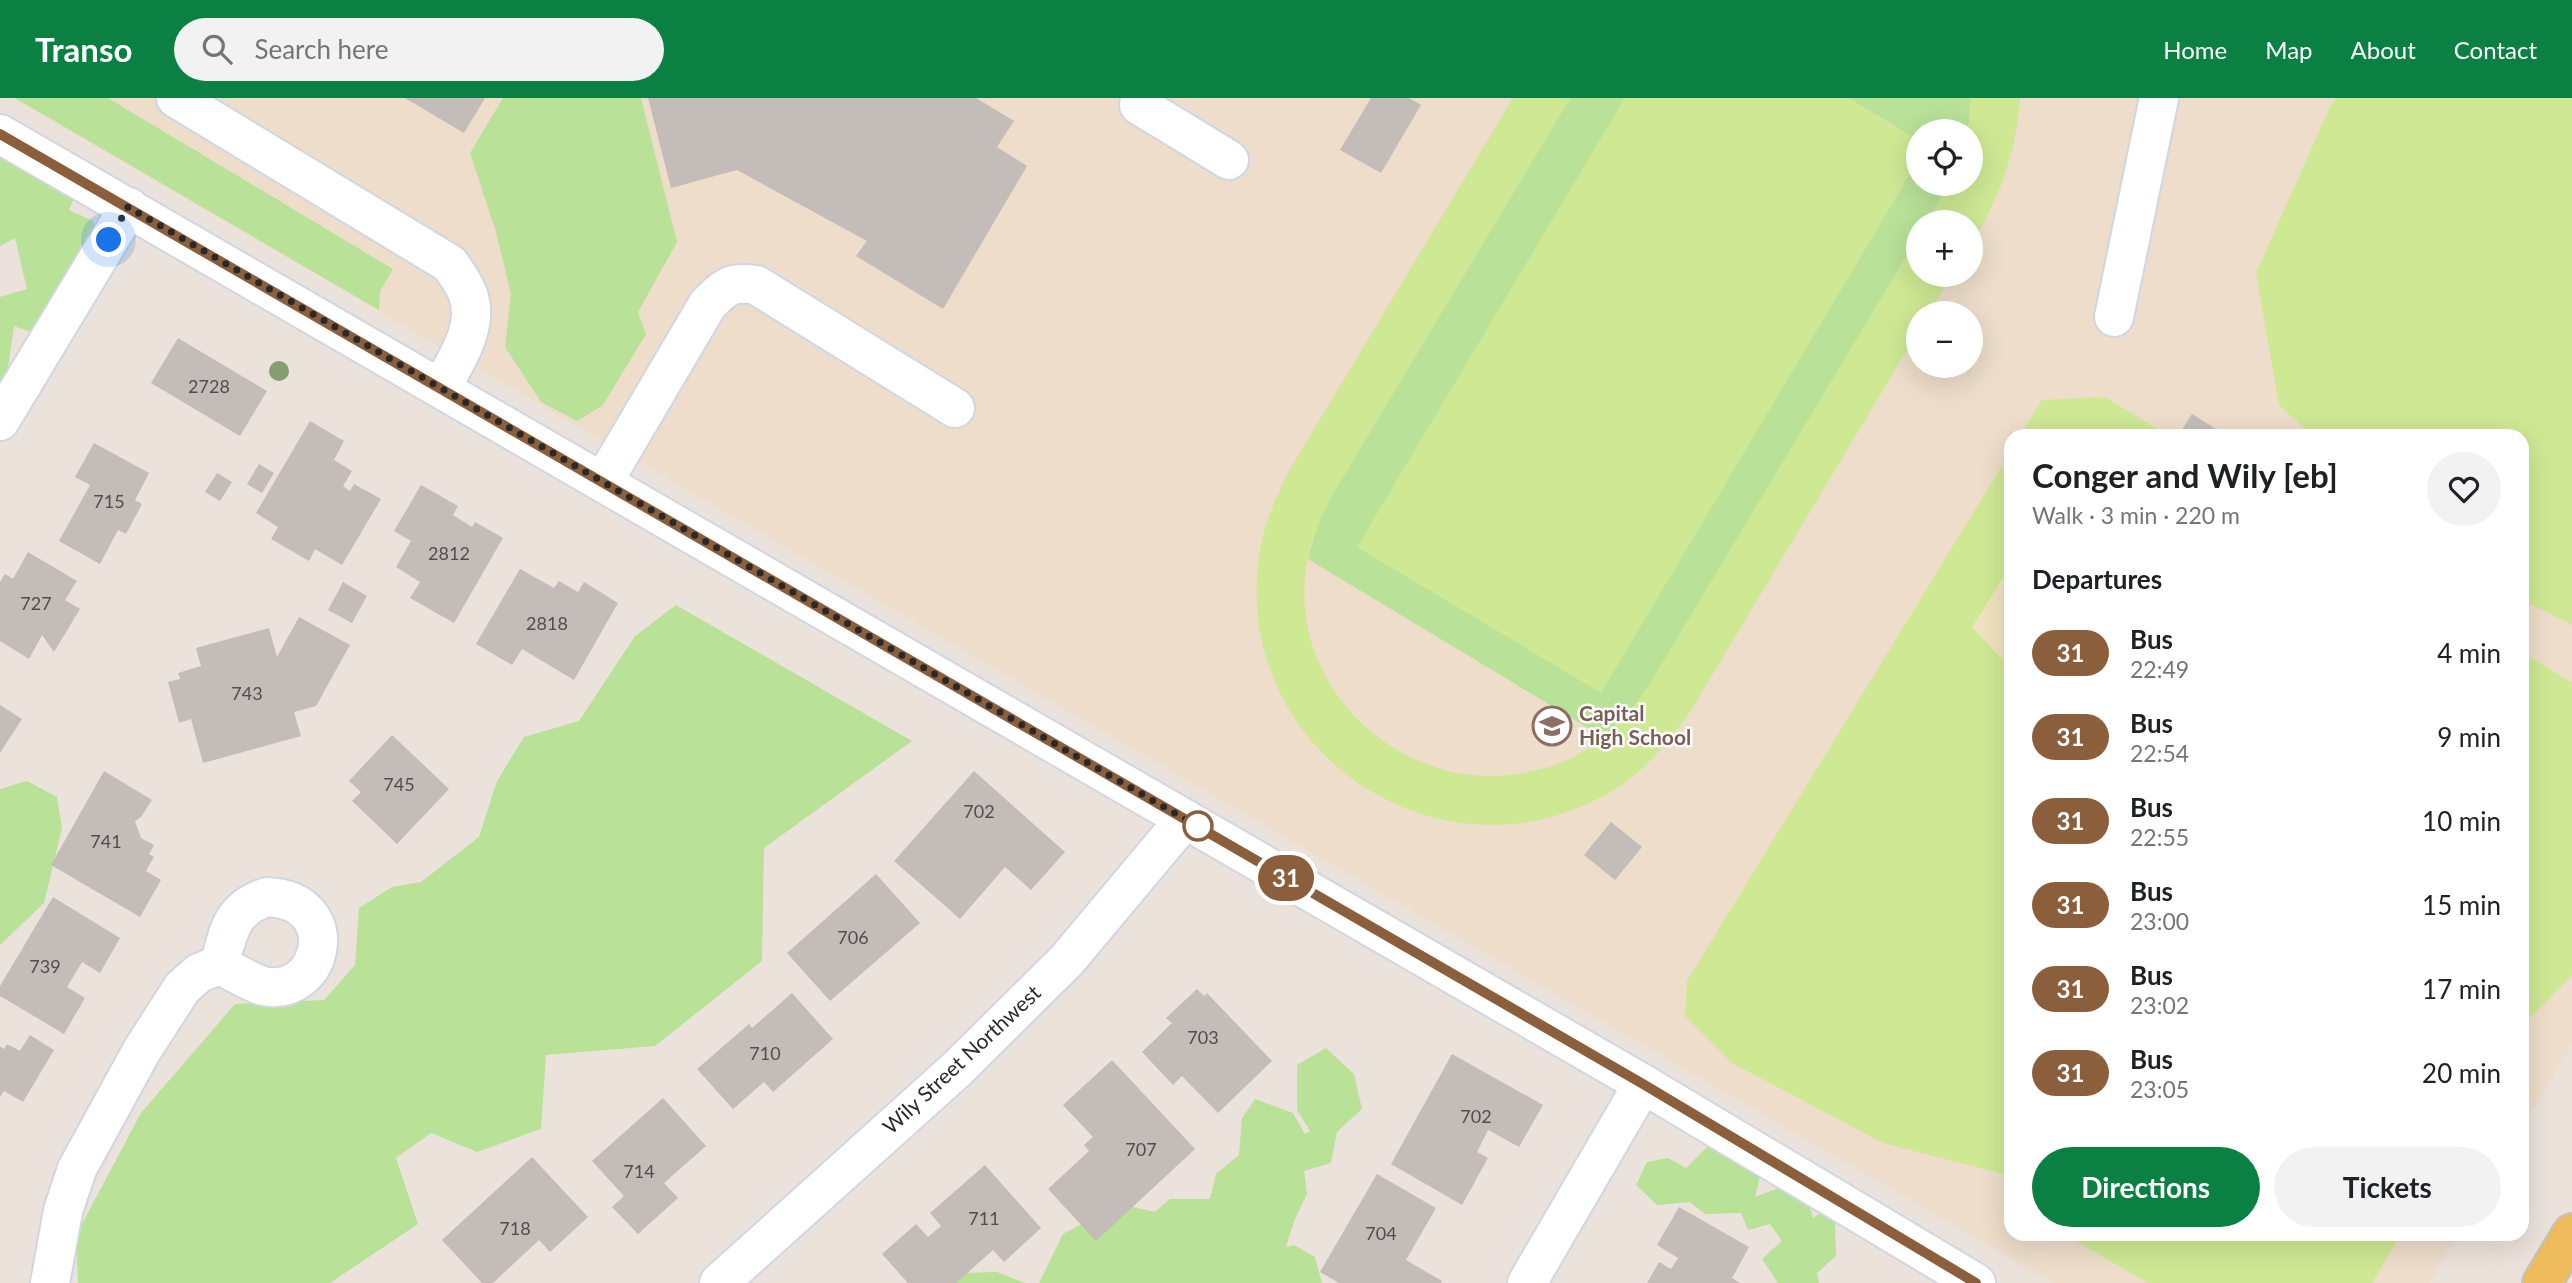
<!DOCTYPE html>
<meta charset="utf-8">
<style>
:root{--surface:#fff;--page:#f2f2f2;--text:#202124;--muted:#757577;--accent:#0b8043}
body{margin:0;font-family:Lato,sans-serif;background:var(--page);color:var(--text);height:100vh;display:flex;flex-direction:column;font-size:26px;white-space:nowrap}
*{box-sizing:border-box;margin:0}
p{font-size:23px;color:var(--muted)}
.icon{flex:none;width:38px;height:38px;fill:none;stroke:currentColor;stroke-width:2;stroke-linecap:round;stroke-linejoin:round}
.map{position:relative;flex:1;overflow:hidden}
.drawer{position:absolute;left:2004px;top:331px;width:525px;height:812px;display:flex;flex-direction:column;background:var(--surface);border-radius:21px;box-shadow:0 7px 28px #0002}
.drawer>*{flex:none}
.badge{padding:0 14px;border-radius:23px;font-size:24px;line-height:46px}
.fabs{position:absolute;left:1906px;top:21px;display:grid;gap:14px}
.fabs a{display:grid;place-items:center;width:77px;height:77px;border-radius:50%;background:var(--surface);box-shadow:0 7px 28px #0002;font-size:35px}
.you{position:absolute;width:35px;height:35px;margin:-18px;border:5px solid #fff;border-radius:50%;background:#1a73e8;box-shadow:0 0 0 10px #1a73e833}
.map>.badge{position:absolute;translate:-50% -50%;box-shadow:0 0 0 4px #fff}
h2{padding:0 28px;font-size:26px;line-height:63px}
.round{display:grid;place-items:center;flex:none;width:74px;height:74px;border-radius:37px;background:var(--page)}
.headline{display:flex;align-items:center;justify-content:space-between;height:119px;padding:0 28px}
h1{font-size:33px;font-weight:700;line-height:52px}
.button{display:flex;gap:14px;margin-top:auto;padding:14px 28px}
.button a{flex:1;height:80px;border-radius:42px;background:var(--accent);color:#fff;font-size:28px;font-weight:700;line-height:80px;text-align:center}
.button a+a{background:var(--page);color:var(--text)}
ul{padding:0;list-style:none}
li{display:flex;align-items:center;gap:21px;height:84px;padding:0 28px}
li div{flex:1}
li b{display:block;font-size:26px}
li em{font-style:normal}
li .badge{min-width:77px;font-weight:700;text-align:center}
header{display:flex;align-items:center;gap:42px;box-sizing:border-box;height:98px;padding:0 35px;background:var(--accent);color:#fff}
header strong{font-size:33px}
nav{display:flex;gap:38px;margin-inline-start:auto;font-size:24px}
.search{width:490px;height:63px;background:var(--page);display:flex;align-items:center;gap:18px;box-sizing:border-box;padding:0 24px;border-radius:38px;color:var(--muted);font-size:26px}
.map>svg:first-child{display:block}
</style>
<header>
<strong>Transo</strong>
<div class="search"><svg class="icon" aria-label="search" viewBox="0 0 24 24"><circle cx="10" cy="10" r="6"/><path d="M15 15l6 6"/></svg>Search here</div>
<nav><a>Home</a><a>Map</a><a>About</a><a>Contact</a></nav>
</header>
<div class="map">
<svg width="2572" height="1185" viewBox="0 0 2572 1185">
<rect width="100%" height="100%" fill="#ebe2db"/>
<path fill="#edddca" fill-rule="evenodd" d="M12,0H2572V946L2522,1030V338H2011V1136H2458L2429,1185H2053ZM1918,33H1970V86H1918ZM1918,124H1970V177H1918ZM1918,215H1970V268H1918Z"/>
<g fill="#b9e198">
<polygon points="15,0 108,0 393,171 380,193 379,212"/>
<polygon points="503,0 641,0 677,144 638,214 646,236 603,307 577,323 541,304 505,249 511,196 496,134 470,55"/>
<polygon points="1570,0 1625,0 1358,449 1601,594 1918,62 1918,86 1949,86 1927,124 1918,124 1918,139 1648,589 1631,613 1603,639 1308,461 1318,424 1331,399"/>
<polygon points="1848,0 1971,0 1968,33 1918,33 1918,42"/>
<polygon points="0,19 80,87 69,112 93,123 100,148 51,221 31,234 14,228 7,277 0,290 0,199 27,191 15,140 0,148"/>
<polygon points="676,507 912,643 764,750 762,863 655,948 546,957 541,1031 477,1054 431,1035 396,1060 418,1126 330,1185 78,1185 76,1137 141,1015 235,906 324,902 355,867 359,810 392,789 421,784 479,739 497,683 524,639 579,623 635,538"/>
<polygon points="27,683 57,699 62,730 44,805 0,847 0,691"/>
<polygon points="1326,950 1354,976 1362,1011 1337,1034 1331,1065 1304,1073 1307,1096 1294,1123 1286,1149 1294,1147 1315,1159 1322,1185 1039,1185 1063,1136 1120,1106 1155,1114 1170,1101 1210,1101 1216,1076 1239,1057 1242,1020 1255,1001 1293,1015 1305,1036 1310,1033 1297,1012 1297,967"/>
<polygon points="1707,1049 1746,1061 1760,1079 1755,1099 1784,1088 1808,1103 1813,1120 1822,1114 1835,1124 1836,1158 1817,1175 1819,1185 1778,1185 1762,1161 1782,1143 1770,1126 1748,1132 1741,1115 1705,1116 1690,1104 1657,1107 1636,1087 1647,1064 1668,1060 1686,1070"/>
<polygon points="997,1174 1025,1185 947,1185 957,1175"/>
</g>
<polygon fill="#f0e2be" points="2011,467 2011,571 1971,529"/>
<g fill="#cee894">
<path d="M1513,0H1570L1331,399C1318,425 1308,450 1305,479C1295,587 1388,679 1493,678C1526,677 1562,668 1589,650C1613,634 1631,612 1648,589L1918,139V177H1952L1929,215H1918V234L1690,614C1668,645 1645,673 1612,693C1436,798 1219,644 1262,442C1267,418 1278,396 1289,373Z"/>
<polygon points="1625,0 1848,0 1918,42 1918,62 1601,595 1357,449"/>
<path d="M1971,0H2020V4C2014,62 2000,97 1971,147L1970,124H1927L1949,86H1970V33H1968Z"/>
<polygon points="2337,0 2572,0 2572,527 2522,502 2522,338 2313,338 2279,307 2256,175 2331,7"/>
<polygon points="2105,299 2168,338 2020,338 2042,302"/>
<polygon points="2011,353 2011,467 1972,529 2011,571 2011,1078 1883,1045 1732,965 1685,918 1687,883"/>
<polygon points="2522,554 2572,585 2572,877 2522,928"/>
<polygon points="2064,1136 2401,1136 2372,1185 2148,1185"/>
</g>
<g fill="#c3bcb8">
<polygon points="405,0 485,0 464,35"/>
<polygon points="648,0 976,0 1014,23 997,49 1027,68 943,211 856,158 867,143 737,72 671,90"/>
<polygon points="1371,0 1409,0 1421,7 1381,75 1340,52"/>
<polygon points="178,240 267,293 240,338 151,285"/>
<polygon points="2192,316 2227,338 2178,338"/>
<polygon points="310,323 344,343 334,362 352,373 343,388 350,393 354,386 381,401 342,467 315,451 309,463 271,441 278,429 256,415"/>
<polygon points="94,345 149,375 135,402 142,406 126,436 118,432 100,466 59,443 90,387 75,379"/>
<polygon points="259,366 274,375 262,395 247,386"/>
<polygon points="217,375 232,384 220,403 205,394"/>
<polygon points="421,387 458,408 453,417 472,429 475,424 503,440 454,525 410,500 420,484 396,469 411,443 394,433"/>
<polygon points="28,454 77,483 65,502 80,511 54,554 42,537 29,561 0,543 0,484 5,476 13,481"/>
<polygon points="520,471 554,490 559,483 578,494 584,484 618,505 574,582 522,551 512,567 476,546"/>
<polygon points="343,484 367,498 352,525 328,512"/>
<polygon points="299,519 350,547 316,608 294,614 301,638 203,665 191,621 179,625 168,584 180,581 178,575 201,568 196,550 269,530 277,559"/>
<polygon points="0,607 22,621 0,655"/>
<polygon points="392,637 449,691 397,746 352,703 361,694 349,683"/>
<polygon points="104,673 152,702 141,719 135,723 141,740 154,747 149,756 154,759 146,773 161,782 140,819 51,767"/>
<polygon points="974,673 1065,754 1031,792 1005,769 960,821 894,763"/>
<polygon points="1611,724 1642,749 1615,782 1584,757"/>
<polygon points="876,776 920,825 830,903 787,855"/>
<polygon points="53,799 120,840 100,875 82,864 67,889 85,900 64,936 0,898 0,888"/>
<polygon points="1197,891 1204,898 1207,895 1272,963 1218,1015 1182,978 1173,987 1142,954 1172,925 1166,920"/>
<polygon points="792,895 833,941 773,994 764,984 733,1011 697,971 749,926 752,930"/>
<polygon points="30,937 54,952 23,1004 4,993 0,999 0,948 4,951 7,946 20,953"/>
<polygon points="1452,956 1543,1007 1519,1049 1488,1032 1477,1054 1488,1060 1462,1107 1391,1066"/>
<polygon points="1112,962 1195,1051 1096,1143 1048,1091 1089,1053 1084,1047 1093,1039 1063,1007"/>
<polygon points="663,1000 706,1048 664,1085 678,1100 638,1136 612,1109 624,1098 592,1063"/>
<polygon points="532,1059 588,1119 550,1154 539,1142 493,1185 482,1185 442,1142"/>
<polygon points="985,1067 1041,1130 1004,1164 993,1152 956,1185 908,1185 882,1156 916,1126 928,1139 941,1128 930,1115"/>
<polygon points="1377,1076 1436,1110 1406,1162 1442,1183 1441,1185 1339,1185 1320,1174"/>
<polygon points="1679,1109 1749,1149 1732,1180 1740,1185 1647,1185 1659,1164 1671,1171 1678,1160 1657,1147"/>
</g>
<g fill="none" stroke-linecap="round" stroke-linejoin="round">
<defs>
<g id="minor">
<path d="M176,0L450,166C456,175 463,184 467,194C481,227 456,262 441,290"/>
<polyline points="1139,7 1229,62"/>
<polyline points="0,36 1643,986 1976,1185"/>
<polyline points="2114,219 2159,0"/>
<polyline points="0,323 129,109"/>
<path d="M603,384L708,206C725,189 731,183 756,187L955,310"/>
<path d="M267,799C346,802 324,901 263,888C249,884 233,873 219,867C229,834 230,811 267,799Z"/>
<polyline points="50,1185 63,1113 77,1071 141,954 182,890 199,875 219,867"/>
<polyline points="719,1185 957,971 1067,862 1185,721"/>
<polyline points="1527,1185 1643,986"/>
</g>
<polyline id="major" points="2542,1185 2572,1135"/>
</defs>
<use href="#minor" stroke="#d0d6e2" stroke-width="42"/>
<use href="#major" stroke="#c3c3c3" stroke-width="42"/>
<use href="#minor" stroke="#fff" stroke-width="38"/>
<use href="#major" stroke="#eebb5d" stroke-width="38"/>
</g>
<circle fill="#869d71" cx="279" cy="273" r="10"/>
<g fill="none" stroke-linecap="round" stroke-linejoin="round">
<defs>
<polyline id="line" points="0,36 1643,986 1976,1185"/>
</defs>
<use href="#line" stroke="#fff" stroke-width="16"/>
<use href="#line" stroke="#8b5e3c" stroke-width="10"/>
<polyline stroke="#292929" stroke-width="7" stroke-dasharray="0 12.6" points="109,142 128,109 1209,735 1198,728"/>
</g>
<defs>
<symbol id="school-ring" viewBox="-11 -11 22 22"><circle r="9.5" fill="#fff" stroke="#8d6e63" stroke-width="1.5"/><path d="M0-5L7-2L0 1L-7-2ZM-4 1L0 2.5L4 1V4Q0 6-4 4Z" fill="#8d6e63"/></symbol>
</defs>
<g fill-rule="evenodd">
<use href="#school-ring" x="1530" y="606" width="44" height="44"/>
</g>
<circle fill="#fff" stroke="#8b5e3c" stroke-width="3.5" cx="1198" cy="728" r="14"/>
<g text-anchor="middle" stroke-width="5" stroke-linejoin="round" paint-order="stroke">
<g font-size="18" fill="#504e4d">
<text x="209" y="295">2728</text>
<text x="109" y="410">715</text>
<text x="449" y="462">2812</text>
<text x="36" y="512">727</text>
<text x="547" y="532">2818</text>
<text x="247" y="602">743</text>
<text x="399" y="693">745</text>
<text x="979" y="720">702</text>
<text x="106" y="750">741</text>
<text x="853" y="846">706</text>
<text x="45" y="875">739</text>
<text x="1203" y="946">703</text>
<text x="765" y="962">710</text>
<text x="1476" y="1025">702</text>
<text x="1141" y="1058">707</text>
<text x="639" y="1080">714</text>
<text x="984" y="1127">711</text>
<text x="515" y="1137">718</text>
<text x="1381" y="1142">704</text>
</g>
<g font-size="21" font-weight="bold" fill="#785e54" stroke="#fff" text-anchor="start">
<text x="1579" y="623">Capital<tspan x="1579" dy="24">High School</tspan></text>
</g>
<g font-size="21" fill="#292929" stroke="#fff">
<text transform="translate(962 962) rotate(-43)" y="7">Wily Street Northwest</text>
</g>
</g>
</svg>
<div class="fabs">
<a><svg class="icon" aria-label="locate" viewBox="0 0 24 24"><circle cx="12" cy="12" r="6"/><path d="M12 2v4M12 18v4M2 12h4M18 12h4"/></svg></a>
<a>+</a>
<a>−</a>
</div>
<div class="you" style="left:109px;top:142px"></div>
<b class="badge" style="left:1286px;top:780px;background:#8b5e3c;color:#fff">31</b>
<section class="drawer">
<div class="headline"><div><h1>Conger and Wily [eb]</h1><p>Walk · 3 min · 220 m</p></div><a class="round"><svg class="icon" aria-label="heart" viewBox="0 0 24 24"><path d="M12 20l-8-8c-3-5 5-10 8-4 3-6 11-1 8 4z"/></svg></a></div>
<h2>Departures</h2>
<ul>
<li><span class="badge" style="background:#8b5e3c;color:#fff">31</span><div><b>Bus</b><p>22:49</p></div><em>4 min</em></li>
<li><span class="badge" style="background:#8b5e3c;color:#fff">31</span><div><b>Bus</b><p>22:54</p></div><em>9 min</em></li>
<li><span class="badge" style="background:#8b5e3c;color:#fff">31</span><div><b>Bus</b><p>22:55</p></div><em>10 min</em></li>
<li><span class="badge" style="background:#8b5e3c;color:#fff">31</span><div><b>Bus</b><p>23:00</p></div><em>15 min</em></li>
<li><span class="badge" style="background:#8b5e3c;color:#fff">31</span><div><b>Bus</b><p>23:02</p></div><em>17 min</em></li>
<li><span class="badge" style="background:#8b5e3c;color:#fff">31</span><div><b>Bus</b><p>23:05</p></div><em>20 min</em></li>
</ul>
<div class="button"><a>Directions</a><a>Tickets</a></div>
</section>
</div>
